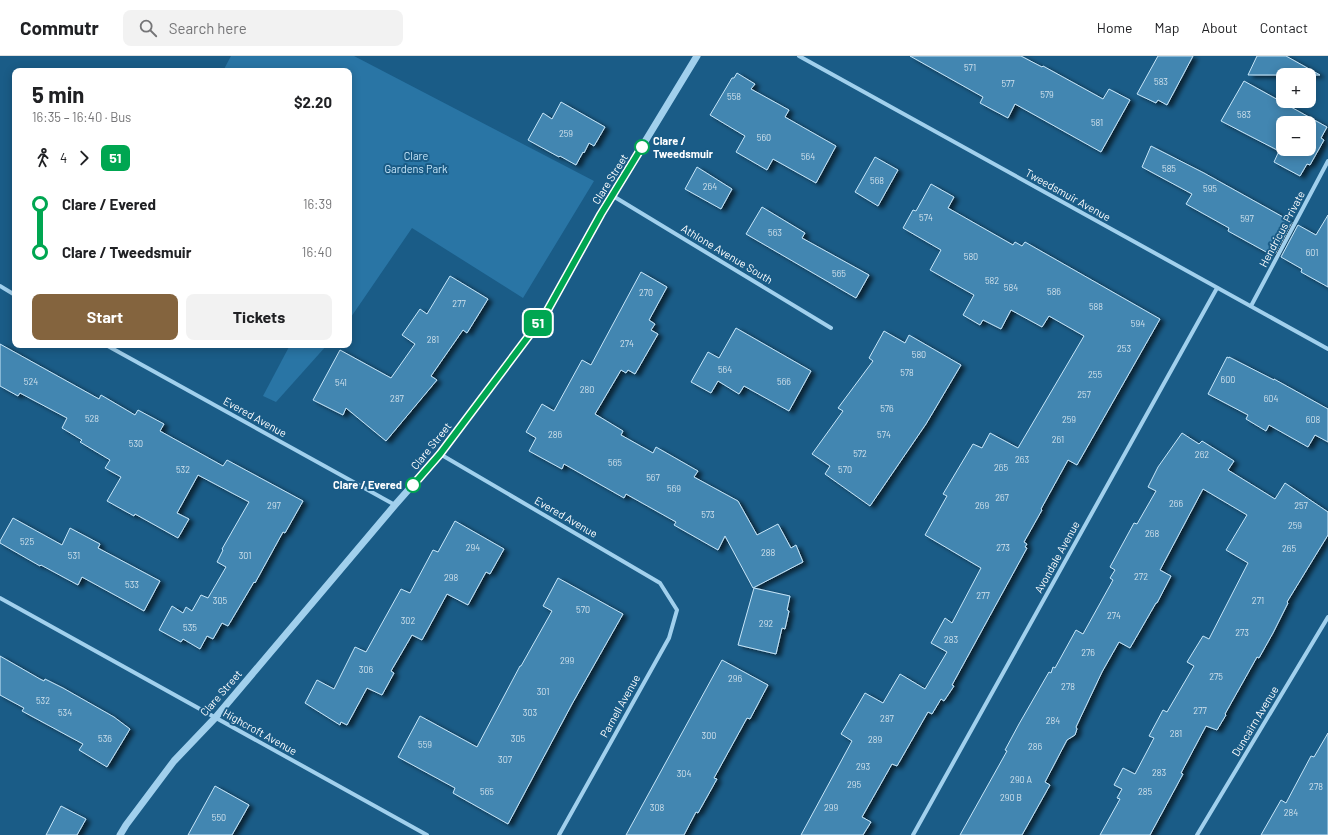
<!DOCTYPE html>
<meta charset="utf-8">
<style>
:root{--surface:#fff;--page:#f2f2f2;--text:#202124;--muted:#757577;--line:#e0e0e0;--accent:#84643e}
body{margin:0;font-family:Barlow,sans-serif;background:var(--page);color:var(--text);height:100vh;display:flex;flex-direction:column;font-size:15px;white-space:nowrap}
*{box-sizing:border-box;margin:0}
p{font-size:13px;color:var(--muted)}
.icon{flex:none;width:22px;height:22px;fill:none;stroke:currentColor;stroke-width:2;stroke-linecap:round;stroke-linejoin:round}
.map{position:relative;flex:1;overflow:hidden}
.panel{position:absolute;left:12px;top:12px;width:340px;height:280px;display:flex;flex-direction:column;background:var(--surface);border-radius:8px;box-shadow:0 2px 10px #0003}
.panel>*{flex:none}
.badge{padding:0 8px;border-radius:6px;font-size:14px;line-height:26px}
.fabs{position:absolute;left:1276px;top:12px;display:grid;gap:8px}
.fabs a{display:grid;place-items:center;width:40px;height:40px;border-radius:8px;background:var(--surface);box-shadow:0 2px 10px #0003;font-size:20px}
.map>.badge{position:absolute;translate:-50% -50%;box-shadow:0 0 0 2px #fff}
.legs{display:flex;align-items:center;gap:6px;height:44px;padding:0 20px;font-size:13px}
.legs p{margin-inline-start:auto}
.overview{display:flex;align-items:center;justify-content:space-between;height:68px;padding:0 20px}
h1{font-size:22px;font-weight:700;line-height:30px}
.action{display:flex;gap:8px;margin-top:auto;padding:8px 20px}
.action a{flex:1;height:46px;border-radius:8px;background:var(--accent);color:#fff;font-size:16px;font-weight:700;line-height:46px;text-align:center}
.action a+a{background:var(--page);color:var(--text)}
ul{padding:0 20px;list-style:none}
li{display:flex;align-items:center;gap:14px;height:48px;font-size:15px}
li i{display:grid;place-items:center;width:6px;height:100%;margin:0 5px;background:currentColor}
li i::after{content:'';width:10px;height:10px;margin:-5px;border:3px solid;border-radius:50%;background:var(--surface)}
li p{margin-inline-start:auto}
li:first-child i{background:linear-gradient(#0000 50%,currentColor 0)}
li:last-child i{background:linear-gradient(currentColor 50%,#0000 0)}
header{display:flex;align-items:center;gap:24px;box-sizing:border-box;height:56px;padding:0 20px;background:var(--surface);border-bottom:1px solid var(--line)}
header strong{font-size:19px}
nav{display:flex;gap:22px;margin-inline-start:auto;font-size:14px}
.search{width:280px;height:36px;background:var(--page);display:flex;align-items:center;gap:10px;box-sizing:border-box;padding:0 14px;border-radius:8px;color:var(--muted);font-size:15px}
.map>svg:first-child{display:block}
</style>
<header>
<strong>Commutr</strong>
<div class="search"><svg class="icon" aria-label="search" viewBox="0 0 24 24"><circle cx="10" cy="10" r="6"/><path d="M15 15l6 6"/></svg>Search here</div>
<nav><a>Home</a><a>Map</a><a>About</a><a>Contact</a></nav>
</header>
<div class="map">
<svg width="1328" height="779" viewBox="0 0 1328 779">
<defs>
<filter id="shadow"><feDropShadow dx="4.5" dy="2.5" stdDeviation="2" flood-color="#0009"/></filter>
</defs>
<rect width="100%" height="100%" fill="#1a5c87"/>
<g fill="#2975a5">
<polygon points="231,0 354,0 594,125 523,242 412,172 349,264 349,15 223,15"/>
<polygon points="290,289 327,289 276,346 263,340"/>
</g>
<g fill="#4286b1" stroke="#c7e6f9" fill-rule="evenodd" filter="url(#shadow)">
<polygon points="910,0 1021,0 1042,11 1043,10 1103,43 1109,33 1130,44 1101,96 1015,48 1008,62 980,47 983,41"/>
<polygon points="1158,0 1193,0 1167,49 1158,44 1156,47 1137,38"/>
<polygon points="1257,0 1286,0 1320,19 1248,19"/>
<polygon points="737,17 755,28 751,33 789,54 785,61 836,90 816,127 773,103 767,114 736,96 745,80 710,59 732,22 734,22"/>
<path d="M1244,25L1327,71L1321,82L1324,84L1310,109L1307,108L1300,120L1274,106L1279,95L1221,65ZM1283,67H1309V93H1283Z"/>
<polygon points="561,46 605,71 594,90 589,87 584,97 583,96 576,109 560,100 559,101 528,84 543,57 552,63"/>
<polygon points="1151,90 1204,117 1292,166 1275,198 1269,194 1268,197 1228,175 1229,172 1186,148 1192,138 1142,111"/>
<polygon points="875,101 898,114 878,150 855,136"/>
<polygon points="697,111 732,133 721,153 685,133"/>
<polygon points="931,128 954,141 948,152 1013,189 1015,186 1022,190 1025,186 1160,263 1077,409 1068,404 1041,453 1042,454 1024,486 1027,488 1025,491 1027,492 952,629 954,630 944,645 941,643 932,658 928,656 897,710 892,708 879,731 862,761 871,766 863,779 801,779 852,685 841,678 865,637 883,647 900,618 925,633 947,596 931,587 945,562 952,567 981,512 925,479 947,440 943,438 973,388 982,392 990,377 1018,392 1084,280 1049,260 1042,271 1011,254 1001,273 983,264 980,269 963,259 974,239 930,214 941,194 903,172 913,154 916,155"/>
<polygon points="762,151 805,177 802,182 869,219 856,242 746,178"/>
<polygon points="1328,159 1328,231 1301,216 1302,213 1281,201 1298,169 1316,179"/>
<polygon points="641,216 667,231 649,264 655,268 651,274 658,278 635,318 628,314 626,317 621,314 595,358 623,375 621,379 653,397 656,391 698,415 694,421 738,445 757,479 778,468 791,492 796,489 803,506 753,532 725,480 718,494 674,469 676,466 626,438 624,442 564,408 562,413 529,395 536,382 526,376 542,348 554,355 582,304 591,309"/>
<polygon points="450,220 488,243 467,277 463,274 431,320 437,324 386,385 346,352 343,359 313,344 340,294 391,322 415,288 402,279 420,253 427,258"/>
<polygon points="736,272 811,315 789,355 744,330 739,338 718,325 711,337 691,326 708,296 719,302"/>
<polygon points="884,275 905,287 909,279 961,309 926,368 870,450 825,418 830,410 812,398 843,355 838,352 873,305 869,302"/>
<polygon points="0,288 99,343 101,339 135,359 138,354 164,368 160,375 223,410 227,404 303,445 285,477 283,476 255,527 254,526 228,570 222,567 213,583 207,580 200,593 183,583 181,586 159,574 172,550 183,557 186,551 192,555 201,539 208,542 226,511 217,506 223,494 222,493 249,446 198,419 177,457 189,463 178,482 135,458 134,460 107,445 121,421 105,412 110,404 80,386 82,384 62,372 67,362 20,337 18,340 0,330"/>
<polygon points="1227,301 1229,302 1229,301 1274,324 1274,323 1328,353 1328,386 1315,379 1308,391 1269,369 1266,375 1246,363 1248,359 1208,338"/>
<polygon points="1182,377 1199,388 1202,385 1234,405 1228,414 1275,443 1285,427 1328,456 1328,479 1287,546 1288,547 1273,577 1259,602 1257,601 1225,658 1226,659 1217,674 1206,670 1181,717 1183,718 1150,779 1100,779 1120,743 1117,742 1122,733 1114,729 1123,712 1135,718 1154,682 1149,680 1163,654 1167,656 1194,610 1187,606 1203,580 1209,583 1248,507 1226,494 1247,459 1203,433 1160,514 1171,520 1157,547 1156,547 1130,592 1119,586 1102,616 1076,671 1077,673 1075,679 1067,684 1045,726 1050,729 1022,779 960,779 1007,695 1005,694 1019,668 1049,616 1051,617 1053,611 1055,612 1076,574 1083,578 1113,524 1110,522 1115,514 1110,511 1134,467 1137,468 1156,435 1148,431 1158,411"/>
<polygon points="13,462 62,489 70,472 100,488 98,492 160,525 144,555 82,521 78,529 41,509 40,510 0,487 0,485"/>
<polygon points="455,465 504,493 490,518 486,516 468,549 447,538 422,584 412,579 391,615 394,617 382,639 367,632 347,669 341,666 340,669 305,647 317,624 334,633 355,591 366,596 401,533 410,537 433,494 438,496"/>
<polygon points="558,522 623,558 572,648 508,768 453,737 455,732 398,701 420,660 477,691 520,610 521,610 552,555 543,550"/>
<polygon points="754,532 790,540 787,554 789,555 785,573 782,572 776,598 738,589"/>
<polygon points="0,600 40,623 44,625 45,623 63,632 114,661 130,673 107,711 79,694 83,688 22,655 24,652 0,639"/>
<polygon points="722,604 768,629 750,663 747,662 714,722 717,723 698,757 696,756 684,779 626,779"/>
<polygon points="1328,677 1328,779 1261,779 1281,744 1286,747 1311,700 1314,701"/>
<polygon points="215,730 249,749 232,779 188,779"/>
<polygon points="61,750 86,763 77,779 46,779"/>
</g>
<g fill="none" stroke-linecap="round" stroke-linejoin="round">
<g stroke="#a1d0ed" stroke-width="4">
<polyline points="799,0 1328,293"/>
<polyline points="613,140 831,272"/>
<polyline points="0,230 15,239"/>
<polyline points="1251,250 1328,105"/>
<polyline points="106,289 395,449"/>
<polyline points="440,398 660,527 677,554 669,582 559,779"/>
<polyline points="0,542 427,779"/>
<polyline points="913,779 1217,232"/>
<polyline points="1197,779 1328,561"/>
</g>
<polyline stroke="#a1d0ed" stroke-width="7" points="120,779 126,769 174,705 215,662 395,449 440,398 546,257 601,158 697,0"/>
</g>
<g fill="none" stroke-linecap="round" stroke-linejoin="round">
<defs>
<polyline id="line-1" points="413,429 440,398 546,257 601,158 642,91"/>
</defs>
<use href="#line-1" stroke="#fff" stroke-width="9"/>
<use href="#line-1" stroke="#00a651" stroke-width="6"/>
</g>
<g fill="#fff" stroke="#00a651" stroke-width="2">
<circle cx="642" cy="91" r="7"/>
<circle cx="413" cy="429" r="7"/>
</g>
<g text-anchor="middle" stroke-width="4" stroke-linejoin="round" paint-order="stroke">
<g font-size="9" fill="#d0e1ec">
<text x="970" y="15">571</text>
<text x="1161" y="29">583</text>
<text x="1008" y="31">577</text>
<text x="1047" y="42">579</text>
<text x="734" y="44">558</text>
<text x="1244" y="62">583</text>
<text x="1097" y="70">581</text>
<text x="566" y="81">259</text>
<text x="764" y="85">560</text>
<text x="808" y="104">564</text>
<text x="1169" y="116">585</text>
<text x="877" y="128">568</text>
<text x="710" y="134">264</text>
<text x="1210" y="136">595</text>
<text x="926" y="165">574</text>
<text x="1247" y="166">597</text>
<text x="775" y="180">563</text>
<text x="1312" y="200">601</text>
<text x="971" y="204">580</text>
<text x="839" y="221">565</text>
<text x="992" y="228">582</text>
<text x="1011" y="235">584</text>
<text x="1054" y="239">586</text>
<text x="646" y="240">270</text>
<text x="459" y="251">277</text>
<text x="1096" y="254">588</text>
<text x="1138" y="271">594</text>
<text x="433" y="287">281</text>
<text x="627" y="291">274</text>
<text x="1124" y="296">253</text>
<text x="919" y="302">580</text>
<text x="725" y="317">564</text>
<text x="907" y="320">578</text>
<text x="1095" y="322">255</text>
<text x="1228" y="327">600</text>
<text x="31" y="329">524</text>
<text x="784" y="329">566</text>
<text x="341" y="330">541</text>
<text x="587" y="337">280</text>
<text x="1084" y="342">257</text>
<text x="397" y="346">287</text>
<text x="1271" y="346">604</text>
<text x="887" y="356">576</text>
<text x="92" y="366">528</text>
<text x="1069" y="367">259</text>
<text x="1313" y="367">608</text>
<text x="555" y="382">286</text>
<text x="884" y="382">574</text>
<text x="1058" y="387">261</text>
<text x="136" y="391">530</text>
<text x="860" y="401">572</text>
<text x="1202" y="402">262</text>
<text x="1022" y="407">263</text>
<text x="615" y="410">565</text>
<text x="1001" y="415">265</text>
<text x="183" y="417">532</text>
<text x="845" y="417">570</text>
<text x="653" y="425">567</text>
<text x="674" y="436">569</text>
<text x="1002" y="445">267</text>
<text x="1176" y="451">266</text>
<text x="274" y="453">297</text>
<text x="982" y="453">269</text>
<text x="1301" y="453">257</text>
<text x="708" y="462">573</text>
<text x="1295" y="473">259</text>
<text x="1152" y="481">268</text>
<text x="27" y="489">525</text>
<text x="473" y="495">294</text>
<text x="1003" y="495">273</text>
<text x="1289" y="496">265</text>
<text x="768" y="500">288</text>
<text x="74" y="503">531</text>
<text x="245" y="503">301</text>
<text x="1141" y="524">272</text>
<text x="451" y="525">298</text>
<text x="132" y="532">533</text>
<text x="983" y="543">277</text>
<text x="220" y="548">305</text>
<text x="1258" y="548">271</text>
<text x="583" y="557">570</text>
<text x="1114" y="563">274</text>
<text x="408" y="568">302</text>
<text x="766" y="571">292</text>
<text x="190" y="575">535</text>
<text x="1242" y="580">273</text>
<text x="951" y="587">283</text>
<text x="1088" y="600">276</text>
<text x="567" y="608">299</text>
<text x="366" y="617">306</text>
<text x="1216" y="624">275</text>
<text x="735" y="626">296</text>
<text x="1068" y="634">278</text>
<text x="543" y="639">301</text>
<text x="43" y="648">532</text>
<text x="1200" y="658">277</text>
<text x="65" y="660">534</text>
<text x="530" y="660">303</text>
<text x="887" y="666">287</text>
<text x="1053" y="668">284</text>
<text x="1176" y="681">281</text>
<text x="709" y="683">300</text>
<text x="105" y="686">536</text>
<text x="518" y="686">305</text>
<text x="875" y="687">289</text>
<text x="425" y="692">559</text>
<text x="1035" y="694">286</text>
<text x="505" y="707">307</text>
<text x="863" y="714">293</text>
<text x="1159" y="720">283</text>
<text x="684" y="721">304</text>
<text x="1021" y="727">290 A</text>
<text x="854" y="732">295</text>
<text x="1316" y="734">278</text>
<text x="487" y="739">565</text>
<text x="1145" y="739">285</text>
<text x="1011" y="745">290 B</text>
<text x="657" y="755">308</text>
<text x="831" y="755">299</text>
<text x="1291" y="760">284</text>
<text x="219" y="765">550</text>
</g>
<g font-size="11" font-weight="bold" fill="#fff" stroke="#1a5c87" text-anchor="start">
<text x="653" y="89">Clare /<tspan x="653" dy="13">Tweedsmuir</tspan></text>
<text x="402" y="433" text-anchor="end">Clare / Evered</text>
</g>
<g font-size="11" fill="#c7e6f9" stroke="#1a5c87">
<text x="416" y="104">Clare<tspan x="416" dy="13">Gardens Park</tspan></text>
</g>
<g font-size="11" fill="#fff" stroke="#1a5c87">
<text transform="translate(610 123) rotate(-58)" y="4">Clare Street</text>
<text transform="translate(1068 139) rotate(29)" y="4">Tweedsmuir Avenue</text>
<text transform="translate(1282 173) rotate(-62)" y="4">Hendricus Private</text>
<text transform="translate(727 198) rotate(31)" y="4">Athlone Avenue South</text>
<text transform="translate(255 361) rotate(29)" y="4">Evered Avenue</text>
<text transform="translate(431 390) rotate(-51)" y="4">Clare Street</text>
<text transform="translate(566 461) rotate(30)" y="4">Evered Avenue</text>
<text transform="translate(1057 501) rotate(-61)" y="4">Avondale Avenue</text>
<text transform="translate(221 637) rotate(-49)" y="4">Clare Street</text>
<text transform="translate(620 650) rotate(-61)" y="4">Parnell Avenue</text>
<text transform="translate(1255 665) rotate(-59)" y="4">Duncairn Avenue</text>
<text transform="translate(260 676) rotate(29)" y="4">Highcroft Avenue</text>
</g>
</g>
</svg>
<div class="fabs">
<a>+</a>
<a>−</a>
</div>
<b class="badge" style="left:538px;top:267px;background:#00a651;color:#fff">51</b>
<section class="panel">
<div class="overview"><div><h1>5 min</h1><p>16:35 – 16:40 · Bus</p></div><b>$2.20</b></div>
<div class="legs"><svg class="icon" aria-label="walk" viewBox="0 0 24 24"><circle cx="13" cy="4" r="2"/><path d="M13 8l-2 6 4 7M11 14l-3 7M7 12l3-4h3l4 4"/></svg>4<svg class="icon" aria-label="forward" viewBox="0 0 24 24"><path d="M9 5l7 7-7 7"/></svg><b class="badge" style="background:#00a651;color:#fff">51</b></div>
<ul>
<li><i style="color:#00a651"></i><b>Clare / Evered</b><p>16:39</p></li>
<li><i style="color:#00a651"></i><b>Clare / Tweedsmuir</b><p>16:40</p></li>
</ul>
<div class="action"><a>Start</a><a>Tickets</a></div>
</section>
</div>
